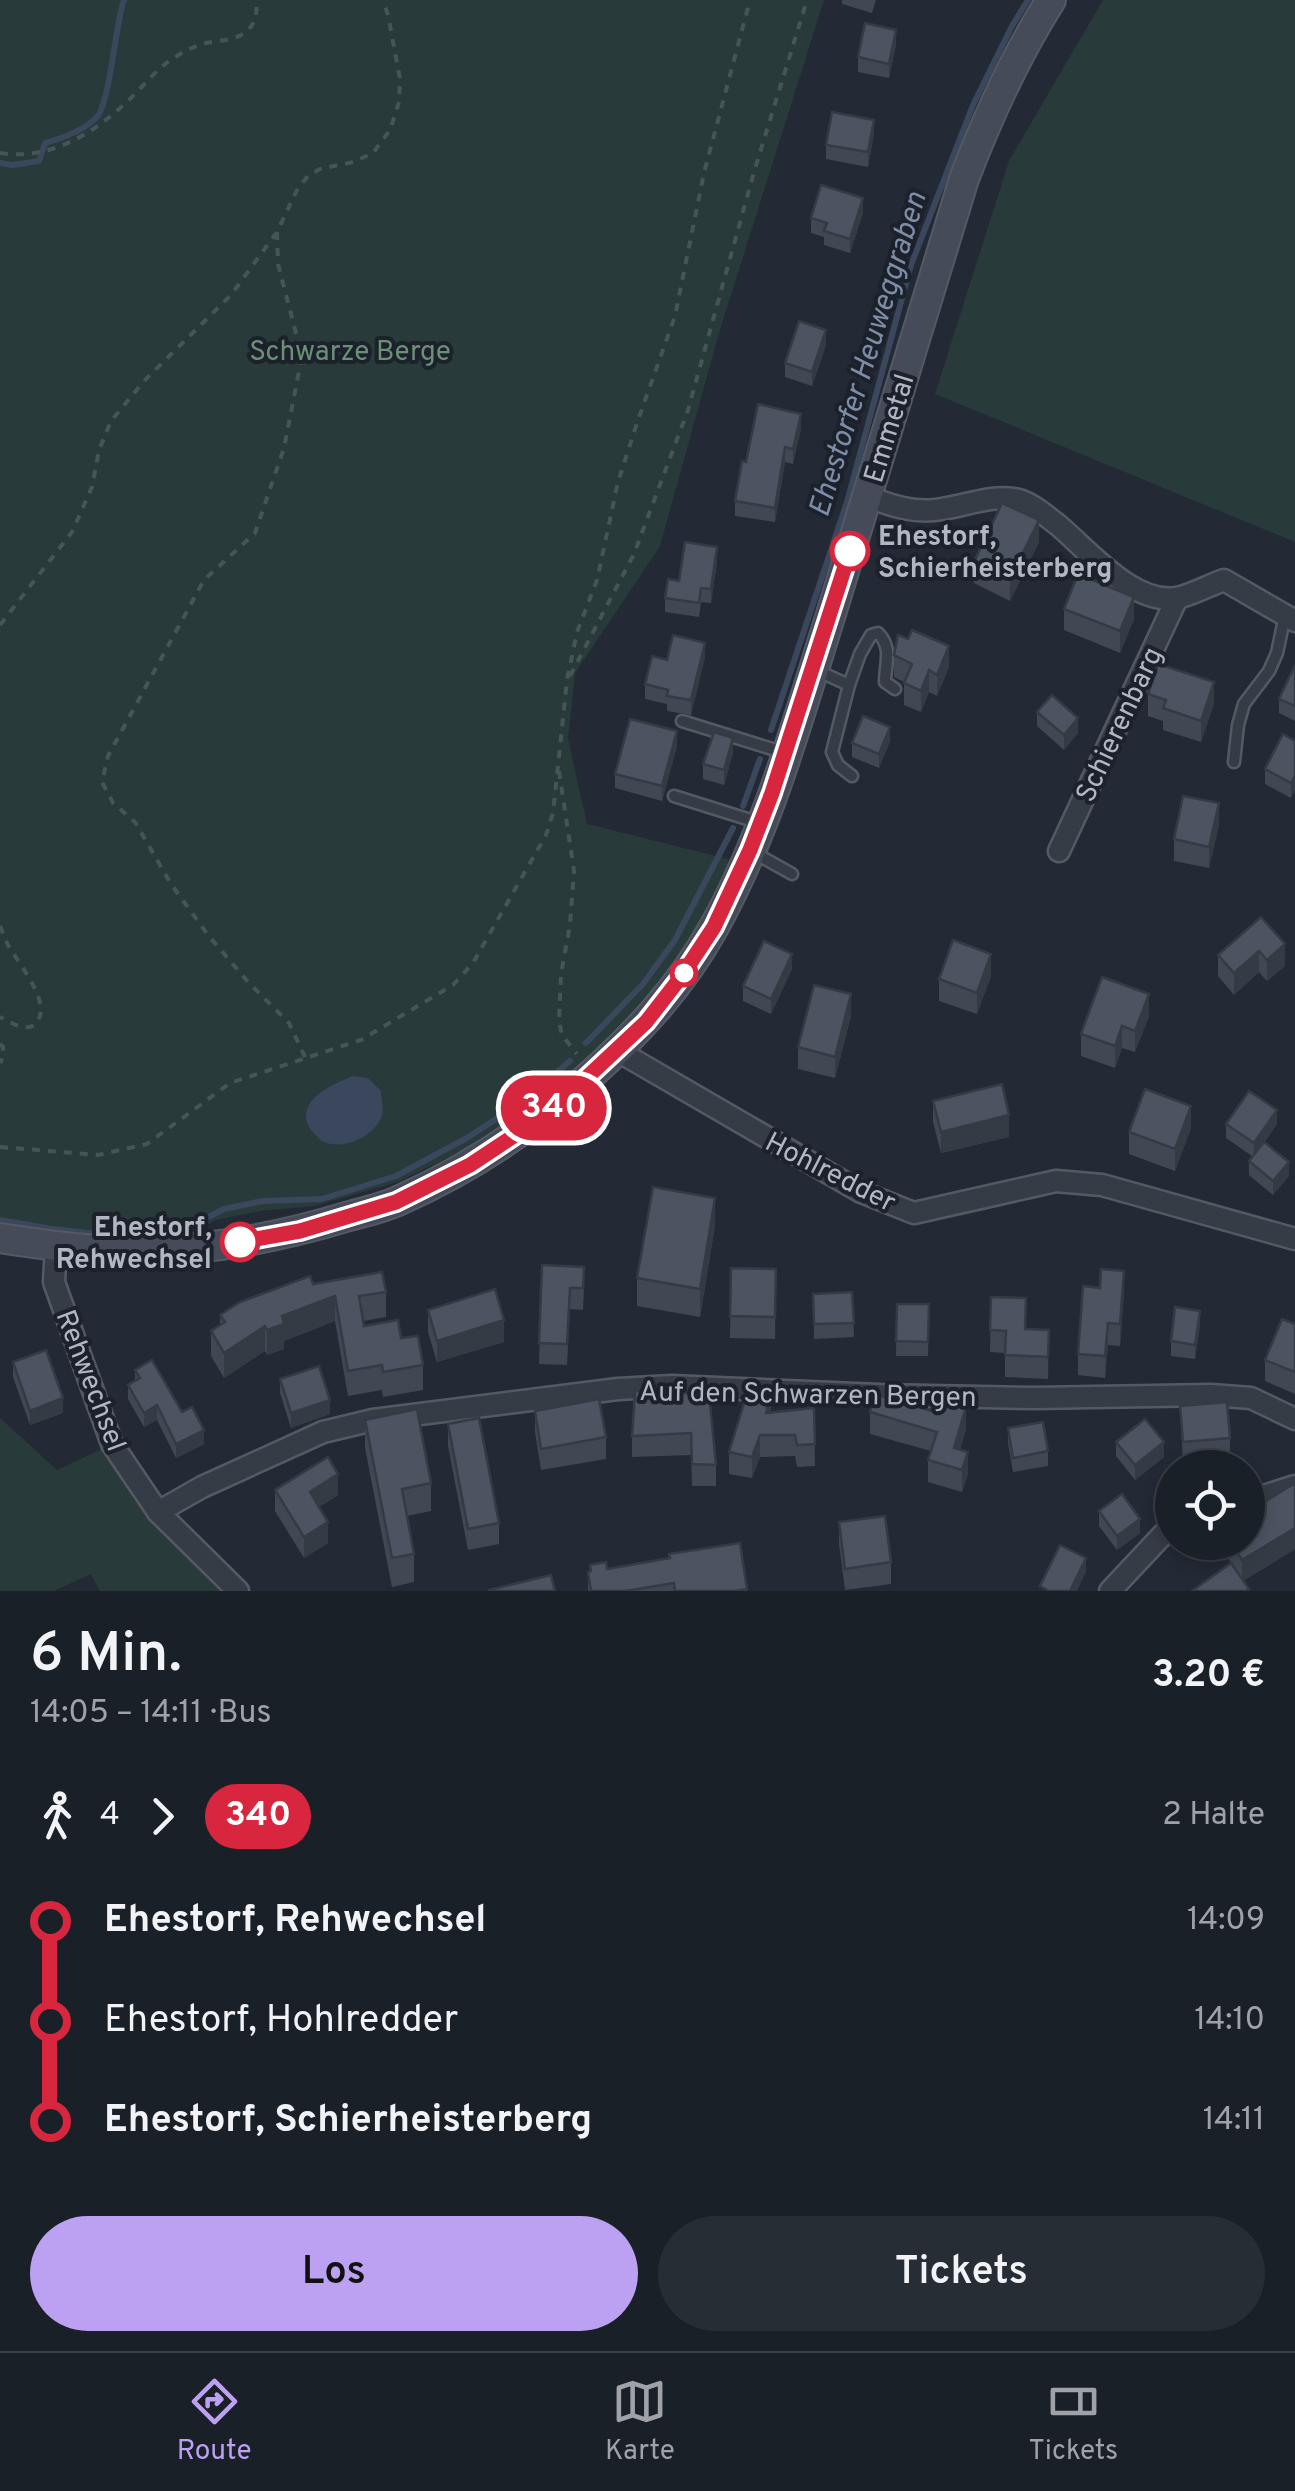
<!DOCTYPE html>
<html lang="de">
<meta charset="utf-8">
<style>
:root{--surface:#1a2028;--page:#272d34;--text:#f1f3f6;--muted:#9fa3a8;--line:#383e45;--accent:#bca0f2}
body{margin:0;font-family:Overpass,sans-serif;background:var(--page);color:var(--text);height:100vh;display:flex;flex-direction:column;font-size:38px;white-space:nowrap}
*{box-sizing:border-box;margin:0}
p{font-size:32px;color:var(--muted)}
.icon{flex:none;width:55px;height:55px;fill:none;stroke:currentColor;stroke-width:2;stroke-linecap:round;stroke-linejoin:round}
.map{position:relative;height:1591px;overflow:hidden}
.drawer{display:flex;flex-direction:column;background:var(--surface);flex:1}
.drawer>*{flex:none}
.badge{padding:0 20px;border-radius:32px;font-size:35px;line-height:65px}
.buttons{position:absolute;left:1155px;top:1450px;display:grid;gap:20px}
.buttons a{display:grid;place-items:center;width:110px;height:110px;border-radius:50%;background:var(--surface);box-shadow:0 5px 15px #0003,0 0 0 2px var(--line);font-size:50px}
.map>.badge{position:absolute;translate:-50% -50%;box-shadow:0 0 0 5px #fff}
.legs{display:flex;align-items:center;gap:15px;height:110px;padding:0 30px;font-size:32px}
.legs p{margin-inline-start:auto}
.overview{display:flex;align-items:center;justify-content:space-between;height:170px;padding:0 30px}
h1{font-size:55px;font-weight:600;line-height:75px}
.button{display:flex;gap:20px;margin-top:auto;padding:20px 30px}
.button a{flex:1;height:115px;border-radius:60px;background:var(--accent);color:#111;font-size:40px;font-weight:600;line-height:115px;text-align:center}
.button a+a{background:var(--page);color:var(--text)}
ul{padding:0 30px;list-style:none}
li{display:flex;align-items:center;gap:35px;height:100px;font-size:38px}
li i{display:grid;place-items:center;width:15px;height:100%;margin:0 12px;background:currentColor}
li i::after{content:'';width:25px;height:25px;margin:-12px;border:8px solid;border-radius:50%;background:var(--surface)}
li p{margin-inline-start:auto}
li:first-child i{background:linear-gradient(#0000 50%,currentColor 0)}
li:last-child i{background:linear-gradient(currentColor 50%,#0000 0)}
.menu{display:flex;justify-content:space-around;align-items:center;height:140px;border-top:2px solid var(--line);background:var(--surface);font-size:28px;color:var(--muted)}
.menu a{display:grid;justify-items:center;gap:5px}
.menu .on{color:var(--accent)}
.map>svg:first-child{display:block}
</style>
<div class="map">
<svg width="1295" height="1591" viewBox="0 0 1295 1591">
<rect width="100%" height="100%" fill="#232a35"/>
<g fill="#293a3b">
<polygon points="0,0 824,0 719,333 660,546 575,673 568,739 587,824 731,860 688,942 643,1005 569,1078 479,1142 398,1182 314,1206 260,1211 216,1220 183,1238 111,1241 0,1227"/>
<polygon points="1103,0 1295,0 1295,542 935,394 1009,161"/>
<polygon points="0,1418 57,1470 112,1444 238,1591 100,1591 91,1574 54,1591 0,1591"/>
</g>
<path fill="#3a475c" d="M353,1076L368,1078L381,1091C381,1097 384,1109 382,1115C376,1136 342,1152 322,1141C319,1139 313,1132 311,1130C292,1101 333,1084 353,1076Z"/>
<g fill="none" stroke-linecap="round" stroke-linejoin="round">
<g stroke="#3a475c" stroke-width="6">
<path d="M0,163L12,165L39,161L45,143C63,138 83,131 96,118C110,105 115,25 124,0"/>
<polyline points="771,730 847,502 911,265 973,105 1012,26 1028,0"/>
<polyline points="743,806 760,759"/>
<polyline points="586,1043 643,984 675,940 733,828"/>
<polyline points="0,1220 52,1229 106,1235 149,1236 185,1229 224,1209 263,1201 322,1199 396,1176 467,1138 525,1100 570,1061"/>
</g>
<defs>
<g id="lane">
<polyline points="818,671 849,685"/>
<polyline points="682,721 785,753"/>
<polyline points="1234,762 1238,725 1244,704 1269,671 1277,653 1285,615"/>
<path d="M852,776L838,765L832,752L849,685L860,654L871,635L878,633C893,648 885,664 885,682L895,689"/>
<polyline points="674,796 760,823"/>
<polyline points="751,851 792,874"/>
</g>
<g id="street">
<path d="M867,496C891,506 916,514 942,509C969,505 992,494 1019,500C1033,504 1046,516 1058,525C1088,550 1136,609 1181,597C1195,593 1210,585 1224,580L1295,621"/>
<polyline points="1059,851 1177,598"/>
<polyline points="618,1051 861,1192 914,1213 1056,1181 1102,1185 1295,1239"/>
<polyline points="56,1247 54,1282 112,1444 158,1512 238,1591"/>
<polyline points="1248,1501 1295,1486"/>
<polyline points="158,1512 202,1487 323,1432 373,1420 618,1389 672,1386 880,1395 1035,1398 1211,1395 1251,1398 1295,1419"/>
<polyline points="1110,1591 1172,1525"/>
</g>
<path id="secondary" d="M0,1238C40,1244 80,1250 121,1251C197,1253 273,1239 346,1217C364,1212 383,1208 400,1200C467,1170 528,1130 584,1081C635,1036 681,987 714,927C768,830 798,719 831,614C876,469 920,324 964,179C988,116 1015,57 1051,0"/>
</defs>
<use href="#lane" stroke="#545a64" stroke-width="15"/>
<use href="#street" stroke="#545a64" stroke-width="25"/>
<use href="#secondary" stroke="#545a64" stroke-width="32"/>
<g stroke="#475558" stroke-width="4" stroke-dasharray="8 8" stroke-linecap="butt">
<path d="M0,153C51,161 96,132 131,98C146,83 159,66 177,56C186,50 195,46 206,43C220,40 238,41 249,29C257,20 257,11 256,0"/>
<polyline points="277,232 278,264 302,356 284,448 255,533 204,580 108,756 102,782 113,803 135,822 171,884 208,935 248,982 289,1023 306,1059"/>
<polyline points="0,625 72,532 92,487 99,450 111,421 144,381 231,295 277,232 298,188 308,176 320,169 353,162 373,153 390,130 399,102 400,79 388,15 383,0"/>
<polyline points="570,676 634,554 688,410 754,172 807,0"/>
<polyline points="559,771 574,871 570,925 561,974 559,1021 562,1035 577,1054"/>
<path d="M0,926C1,928 5,939 6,941C14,959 53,1001 37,1022C34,1027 28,1028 23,1027C15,1026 7,1020 0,1017"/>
<polyline points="0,1044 3,1047 3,1057 0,1063"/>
<polyline points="0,1147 98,1155 147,1144 230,1083 361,1040 453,985 473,963 546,835 553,813 567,680 577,632 597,580 618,482 637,423 675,316 704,173 750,0"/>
</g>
<use href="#lane" stroke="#363c46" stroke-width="10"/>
<use href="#street" stroke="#363c46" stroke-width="20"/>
<use href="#secondary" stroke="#454b59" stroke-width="28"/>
</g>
<g fill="#414853">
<polygon points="842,0 876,0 872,13 842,4"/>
<polygon points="896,44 889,78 858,72 858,57"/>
<polygon points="874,134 868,167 826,159 826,145"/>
<polygon points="863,213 850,253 824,245 824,237 811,233 811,218"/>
<polygon points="826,345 812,386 785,377 785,363"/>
<polygon points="801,428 793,464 785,462 775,522 735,516 735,501 746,462"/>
<polygon points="1039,542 1010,601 974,583 974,562"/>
<polygon points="717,562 711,603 701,602 699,617 665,612 665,598 679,581"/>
<polygon points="1064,609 1134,619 1120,653 1064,630"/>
<polygon points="894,655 949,667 937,696 929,692 921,712 904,705 904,682 894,677"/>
<polygon points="705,657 691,715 667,711 667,704 645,699 645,684 667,660"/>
<polygon points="1295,665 1295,721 1279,713 1279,699"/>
<polygon points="1148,694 1214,704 1201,742 1163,730 1163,721 1148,716"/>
<polygon points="1037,712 1078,733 1064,750 1037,726"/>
<polygon points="890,741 879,768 852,757 852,743"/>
<polygon points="1295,741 1291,798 1265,784 1265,769"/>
<polygon points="677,746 662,801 615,788 615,774"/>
<polygon points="733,753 724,785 703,779 703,764"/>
<polygon points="1219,825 1209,868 1174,861 1174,839"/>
<polygon points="1261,917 1285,966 1267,981 1259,972 1234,995 1218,976 1218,955"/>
<polygon points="792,969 771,1014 743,1001 743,986"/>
<polygon points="991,976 977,1014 939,1001 939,979"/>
<polygon points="851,1016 835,1078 798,1069 798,1047"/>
<polygon points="1149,1016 1135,1052 1122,1048 1115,1068 1081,1056 1081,1034"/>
<polygon points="933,1101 1009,1137 941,1153 933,1122"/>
<polygon points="1226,1124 1277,1124 1264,1143 1289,1176 1273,1195 1249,1175 1249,1161 1252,1156 1226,1138"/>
<polygon points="1191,1128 1175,1171 1129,1154 1129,1132"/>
<polygon points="715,1226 700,1317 637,1306 637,1278"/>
<polygon points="542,1265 584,1288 583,1310 570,1309 567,1365 539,1364"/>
<polygon points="731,1268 776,1269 775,1339 730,1338"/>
<polygon points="313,1284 386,1292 386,1317 364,1321 364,1326 401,1338 423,1365 423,1390 383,1397 382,1390 348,1396 335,1321 284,1341 284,1349 267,1355 265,1351 224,1378 211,1356 211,1331 220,1325 220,1315"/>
<polygon points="852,1292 854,1337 814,1339 813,1294"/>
<polygon points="1124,1292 1120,1346 1108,1345 1105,1378 1078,1375 1078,1354"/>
<polygon points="991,1297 1025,1329 1049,1330 1048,1379 1005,1377 1005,1353 990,1352"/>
<polygon points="897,1304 929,1304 928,1356 896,1356"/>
<polygon points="428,1310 504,1342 437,1362 428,1332"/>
<polygon points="1295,1324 1295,1394 1265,1381 1265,1360"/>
<polygon points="1200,1325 1195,1359 1171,1356 1171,1341"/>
<polygon points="13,1362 63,1413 30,1425 13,1377"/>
<polygon points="135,1370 182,1412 204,1444 176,1458 157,1420 144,1427 128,1399 128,1385 135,1380"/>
<polygon points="280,1379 330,1414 291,1428 280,1393"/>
<polygon points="709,1394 716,1465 716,1486 692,1486 691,1455 632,1457 632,1436"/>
<polygon points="1180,1406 1230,1438 1230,1460 1183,1463"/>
<polygon points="814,1408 815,1466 797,1467 795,1456 760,1457 752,1478 729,1474 729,1452 771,1413"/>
<polygon points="535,1411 606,1437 606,1459 541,1470 535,1432"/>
<polygon points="870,1412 966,1429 960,1450 968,1474 962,1492 928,1482 928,1460 931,1451 870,1434"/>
<polygon points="365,1420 431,1483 431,1511 407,1516 414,1554 414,1582 392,1587 365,1448"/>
<polygon points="448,1424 499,1523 499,1544 468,1550 448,1446"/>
<polygon points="1008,1428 1048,1451 1048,1466 1013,1472 1008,1443"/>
<polygon points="1116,1442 1164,1457 1135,1480 1116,1456"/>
<polygon points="1295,1483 1295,1549 1243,1581 1249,1591 1222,1549 1222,1542 1248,1542"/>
<polygon points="275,1490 338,1495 319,1507 328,1543 304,1558 275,1511"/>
<polygon points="1099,1511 1140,1533 1117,1550 1099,1526"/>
<polygon points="839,1522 891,1562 891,1584 845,1590 839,1544"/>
<polygon points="740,1543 747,1591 588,1591 588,1572 590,1571 590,1565 607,1569 669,1559"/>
</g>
<g fill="#353b44">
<polygon points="896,30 896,44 889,78 889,64"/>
<polygon points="874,120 874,134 868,167 868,152"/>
<polygon points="863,198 863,213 850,253 850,239"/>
<polygon points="826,330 826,345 812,386 812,372"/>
<polygon points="801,414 801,428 793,464 793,449"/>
<polygon points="785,447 785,462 775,522 775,508"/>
<polygon points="1039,520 1039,542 1010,601 1010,579"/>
<polygon points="717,547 717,562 711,603 711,589"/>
<polygon points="1134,597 1134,619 1120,653 1120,631"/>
<polygon points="705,643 705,657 691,715 691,700"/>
<polygon points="949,646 949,667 937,696 937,675"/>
<polygon points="929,670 929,692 921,712 921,691"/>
<polygon points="1214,682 1214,704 1201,742 1201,721"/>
<polygon points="1078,718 1078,733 1064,750 1064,735"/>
<polygon points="890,727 890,741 879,768 879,754"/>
<polygon points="677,731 677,746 662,801 662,786"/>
<polygon points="733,738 733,753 724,785 724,770"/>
<polygon points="1295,776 1295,790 1291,798 1291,783"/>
<polygon points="1219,803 1219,825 1209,868 1209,847"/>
<polygon points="1285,944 1285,966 1267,981 1267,960"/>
<polygon points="1259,951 1259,972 1234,995 1234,973"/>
<polygon points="792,954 792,969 771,1014 771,999"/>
<polygon points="991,954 991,976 977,1014 977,993"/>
<polygon points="851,994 851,1016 835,1078 835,1057"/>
<polygon points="1149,994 1149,1016 1135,1052 1135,1031"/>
<polygon points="1122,1026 1122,1048 1115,1068 1115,1046"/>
<polygon points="1191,1106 1191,1128 1175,1171 1175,1149"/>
<polygon points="1277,1110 1277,1124 1254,1158 1254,1143"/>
<polygon points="1009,1115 1009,1137 941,1153 941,1132"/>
<polygon points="1289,1162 1289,1176 1273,1195 1273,1181"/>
<polygon points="715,1198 715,1226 700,1317 700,1289"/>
<polygon points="1124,1271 1124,1292 1120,1346 1120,1324"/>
<polygon points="335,1296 335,1321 284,1341 284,1349 267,1355 267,1330 282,1316"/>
<polygon points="1200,1311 1200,1325 1195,1359 1195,1345"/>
<polygon points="504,1320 504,1342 437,1362 437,1341"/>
<polygon points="1108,1323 1108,1345 1105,1378 1105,1356"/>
<polygon points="265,1326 265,1351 224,1378 224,1353"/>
<polygon points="771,1390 771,1412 766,1435 766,1413"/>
<polygon points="63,1398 63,1413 30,1425 30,1411"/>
<polygon points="330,1400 330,1414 291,1428 291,1413"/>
<polygon points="157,1405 157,1420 144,1427 144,1413"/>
<polygon points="966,1407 966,1429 954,1470 954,1448"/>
<polygon points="204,1430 204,1444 176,1458 176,1444"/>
<polygon points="760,1435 760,1457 752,1478 752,1457"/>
<polygon points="1164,1442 1164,1457 1135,1480 1135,1465"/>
<polygon points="968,1452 968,1474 962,1492 962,1470"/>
<polygon points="338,1474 338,1495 310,1513 310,1492"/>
<polygon points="1140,1519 1140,1533 1117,1550 1117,1536"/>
<polygon points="328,1522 328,1543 304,1558 304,1537"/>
<polygon points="1295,1528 1295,1549 1242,1581 1242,1560"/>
<polygon points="1086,1558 1086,1572 1077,1591 1070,1591"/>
</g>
<g fill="#4c5461" stroke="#353b44" stroke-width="2.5">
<polygon points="865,23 896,30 889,64 858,57"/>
<polygon points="832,112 874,120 868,152 826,145"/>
<polygon points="821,185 863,198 850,239 824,231 827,223 811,218"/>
<polygon points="799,321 826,330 812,372 785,363"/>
<polygon points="758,404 801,414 793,449 785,447 775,508 735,501 742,461 746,462"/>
<polygon points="1002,503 1039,520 1010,579 974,562"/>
<polygon points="685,542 717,547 711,589 701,588 699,603 665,598 668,579 679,581"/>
<polygon points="1078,574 1134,597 1120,631 1064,609"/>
<polygon points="912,630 949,646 937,675 929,670 921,691 904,683 912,664 894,655 898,635 908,639"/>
<polygon points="673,635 705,643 691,700 667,696 668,690 645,684 652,656 667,660"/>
<polygon points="1158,664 1214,682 1201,721 1163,708 1166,700 1148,694"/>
<polygon points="1295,665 1295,706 1279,699"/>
<polygon points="1052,695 1078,718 1064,735 1037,712"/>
<polygon points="863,716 890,727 879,754 852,743"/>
<polygon points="630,719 677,731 662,786 615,774"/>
<polygon points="714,732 733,738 724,770 703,764"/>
<polygon points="1283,734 1295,741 1295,776 1291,783 1265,769"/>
<polygon points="1183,796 1219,803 1209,847 1174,839"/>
<polygon points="1261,917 1285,944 1267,960 1259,951 1234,973 1218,955"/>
<polygon points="953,940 991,954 977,993 939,979"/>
<polygon points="764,941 792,954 771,999 743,986"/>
<polygon points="1102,977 1149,994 1135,1031 1122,1026 1115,1046 1081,1034"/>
<polygon points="814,985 851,994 835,1057 798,1047"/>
<polygon points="1002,1084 1009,1115 941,1132 933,1101"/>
<polygon points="1145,1089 1191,1106 1175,1149 1129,1132"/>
<polygon points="1249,1091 1277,1110 1254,1143 1226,1124"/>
<polygon points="1264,1142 1289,1162 1273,1181 1249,1161"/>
<polygon points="653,1187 715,1198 700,1289 637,1278"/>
<polygon points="542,1265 584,1267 583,1288 570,1288 567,1344 539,1343"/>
<polygon points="731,1268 776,1269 775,1317 730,1316"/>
<polygon points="1101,1269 1124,1271 1120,1324 1108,1323 1105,1356 1078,1354 1083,1286 1100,1288"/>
<polygon points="382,1272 386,1292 359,1296 364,1326 398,1320 401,1338 418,1336 423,1365 383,1372 382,1365 348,1371 335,1296 282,1316 284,1324 267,1330 265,1326 224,1353 211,1331 225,1322 220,1315 240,1302 310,1276 313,1284"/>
<polygon points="495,1289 504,1320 437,1341 428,1310"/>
<polygon points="852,1292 854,1323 814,1324 813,1294"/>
<polygon points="991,1297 1026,1298 1025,1329 1049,1330 1048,1357 1005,1355 1006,1331 990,1330"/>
<polygon points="897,1304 929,1304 928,1342 896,1341"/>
<polygon points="1175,1307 1200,1311 1195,1345 1171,1341"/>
<polygon points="1282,1319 1295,1324 1295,1372 1265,1360"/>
<polygon points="46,1350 63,1398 30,1411 13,1362"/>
<polygon points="152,1360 182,1412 192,1407 204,1430 176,1444 157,1405 144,1413 128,1385 140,1378 135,1370"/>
<polygon points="319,1366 330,1400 291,1413 280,1379"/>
<polygon points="750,1384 771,1390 766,1413 814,1408 815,1444 797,1445 795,1435 760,1435 752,1457 729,1452"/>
<polygon points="635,1391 709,1394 716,1465 692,1464 691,1433 632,1436"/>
<polygon points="875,1394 938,1413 942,1400 966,1407 954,1448 968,1452 962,1470 928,1460 937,1432 870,1412"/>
<polygon points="599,1399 606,1437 541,1449 535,1411"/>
<polygon points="1227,1402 1230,1438 1183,1442 1180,1406"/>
<polygon points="417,1409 431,1483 402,1489 414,1554 392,1558 365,1420"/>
<polygon points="479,1418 499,1523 468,1529 448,1424"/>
<polygon points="1145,1419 1164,1442 1135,1465 1116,1442"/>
<polygon points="1043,1422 1048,1451 1013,1458 1008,1428"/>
<polygon points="328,1457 338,1474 310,1492 328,1522 304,1537 275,1490"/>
<polygon points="1295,1483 1295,1528 1242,1560 1231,1542 1248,1542 1248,1512"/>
<polygon points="1122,1494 1140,1519 1117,1536 1099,1511"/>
<polygon points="885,1516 891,1562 845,1569 839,1522"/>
<polygon points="740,1543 747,1589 735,1591 675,1591 674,1583 626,1591 591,1591 588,1572 591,1571 590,1565 606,1562 607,1569 670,1558 669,1554"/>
<polygon points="1060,1545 1086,1558 1070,1591 1049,1591 1040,1586"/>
<polygon points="1231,1563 1249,1589 1246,1591 1192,1591"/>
<polygon points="551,1575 555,1591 489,1591 489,1590"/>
</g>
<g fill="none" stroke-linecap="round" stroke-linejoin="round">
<defs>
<polyline id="line-1" points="240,1242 300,1231 396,1202 470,1165 550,1112 646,1022 681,977 714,927 750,850 772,793 850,551"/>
</defs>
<use href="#line-1" stroke="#fff" stroke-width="22"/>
<use href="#line-1" stroke="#d7263d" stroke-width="15"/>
</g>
<g fill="#fff" stroke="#d7263d" stroke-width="5">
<circle cx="850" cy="551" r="18"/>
<circle cx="684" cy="973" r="12"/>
<circle cx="240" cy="1242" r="18"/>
</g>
<g text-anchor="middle" stroke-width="8" stroke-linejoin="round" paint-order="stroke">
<g font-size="28" fill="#6b9076" stroke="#1c212b">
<text x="350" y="360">Schwarze Berge</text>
</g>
<g font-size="28" fill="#b1b7c2" stroke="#1c212b">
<text transform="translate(888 428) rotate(-73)" y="10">Emmetal</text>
<text transform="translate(1118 724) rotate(-65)" y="10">Schierenbarg</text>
<text transform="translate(831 1171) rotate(27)" y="10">Hohlredder</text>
<text transform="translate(92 1380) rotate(69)" y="10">Rehwechsel</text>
<text transform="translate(808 1393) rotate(1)" y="10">Auf den Schwarzen Bergen</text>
</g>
<g font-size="28" font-weight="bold" fill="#b1b7c2" stroke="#1c212b" text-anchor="start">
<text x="878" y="545">Ehestorf,<tspan x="878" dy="32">Schierheisterberg</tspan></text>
<text x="212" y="1236" text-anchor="end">Ehestorf,<tspan x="212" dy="32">Rehwechsel</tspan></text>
</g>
<g font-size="30" font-style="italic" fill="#7c8da7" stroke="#1c212b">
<text transform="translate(867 354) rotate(-73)" y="10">Ehestorfer Heuweggraben</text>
</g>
</g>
</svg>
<div class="buttons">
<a><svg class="icon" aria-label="locate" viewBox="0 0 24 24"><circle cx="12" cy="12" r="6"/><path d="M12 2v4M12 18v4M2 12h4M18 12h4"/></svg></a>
</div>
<b class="badge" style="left:554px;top:1108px;background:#d7263d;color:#fff">340</b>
</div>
<section class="drawer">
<div class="overview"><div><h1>6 Min.</h1><p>14:05 – 14:11 · Bus</p></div><b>3.20 €</b></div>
<div class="legs"><svg class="icon" aria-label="walk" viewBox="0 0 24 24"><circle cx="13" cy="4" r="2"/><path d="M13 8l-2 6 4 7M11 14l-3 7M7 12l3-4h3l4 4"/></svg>4<svg class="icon" aria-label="forward" viewBox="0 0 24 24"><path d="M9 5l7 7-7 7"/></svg><b class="badge" style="background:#d7263d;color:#fff">340</b><p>2 Halte</p></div>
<ul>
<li><i style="color:#d7263d"></i><b>Ehestorf, Rehwechsel</b><p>14:09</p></li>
<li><i style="color:#d7263d"></i><span>Ehestorf, Hohlredder</span><p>14:10</p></li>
<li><i style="color:#d7263d"></i><b>Ehestorf, Schierheisterberg</b><p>14:11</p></li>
</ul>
<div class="button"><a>Los</a><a>Tickets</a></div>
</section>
<nav class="menu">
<a class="on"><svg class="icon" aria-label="directions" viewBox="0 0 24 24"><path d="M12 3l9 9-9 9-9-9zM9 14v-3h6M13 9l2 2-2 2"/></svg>Route</a>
<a><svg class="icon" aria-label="map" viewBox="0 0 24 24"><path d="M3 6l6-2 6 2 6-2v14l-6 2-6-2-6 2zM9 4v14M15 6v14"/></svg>Karte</a>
<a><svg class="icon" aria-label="tickets" viewBox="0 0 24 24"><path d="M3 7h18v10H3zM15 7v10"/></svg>Tickets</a>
</nav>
